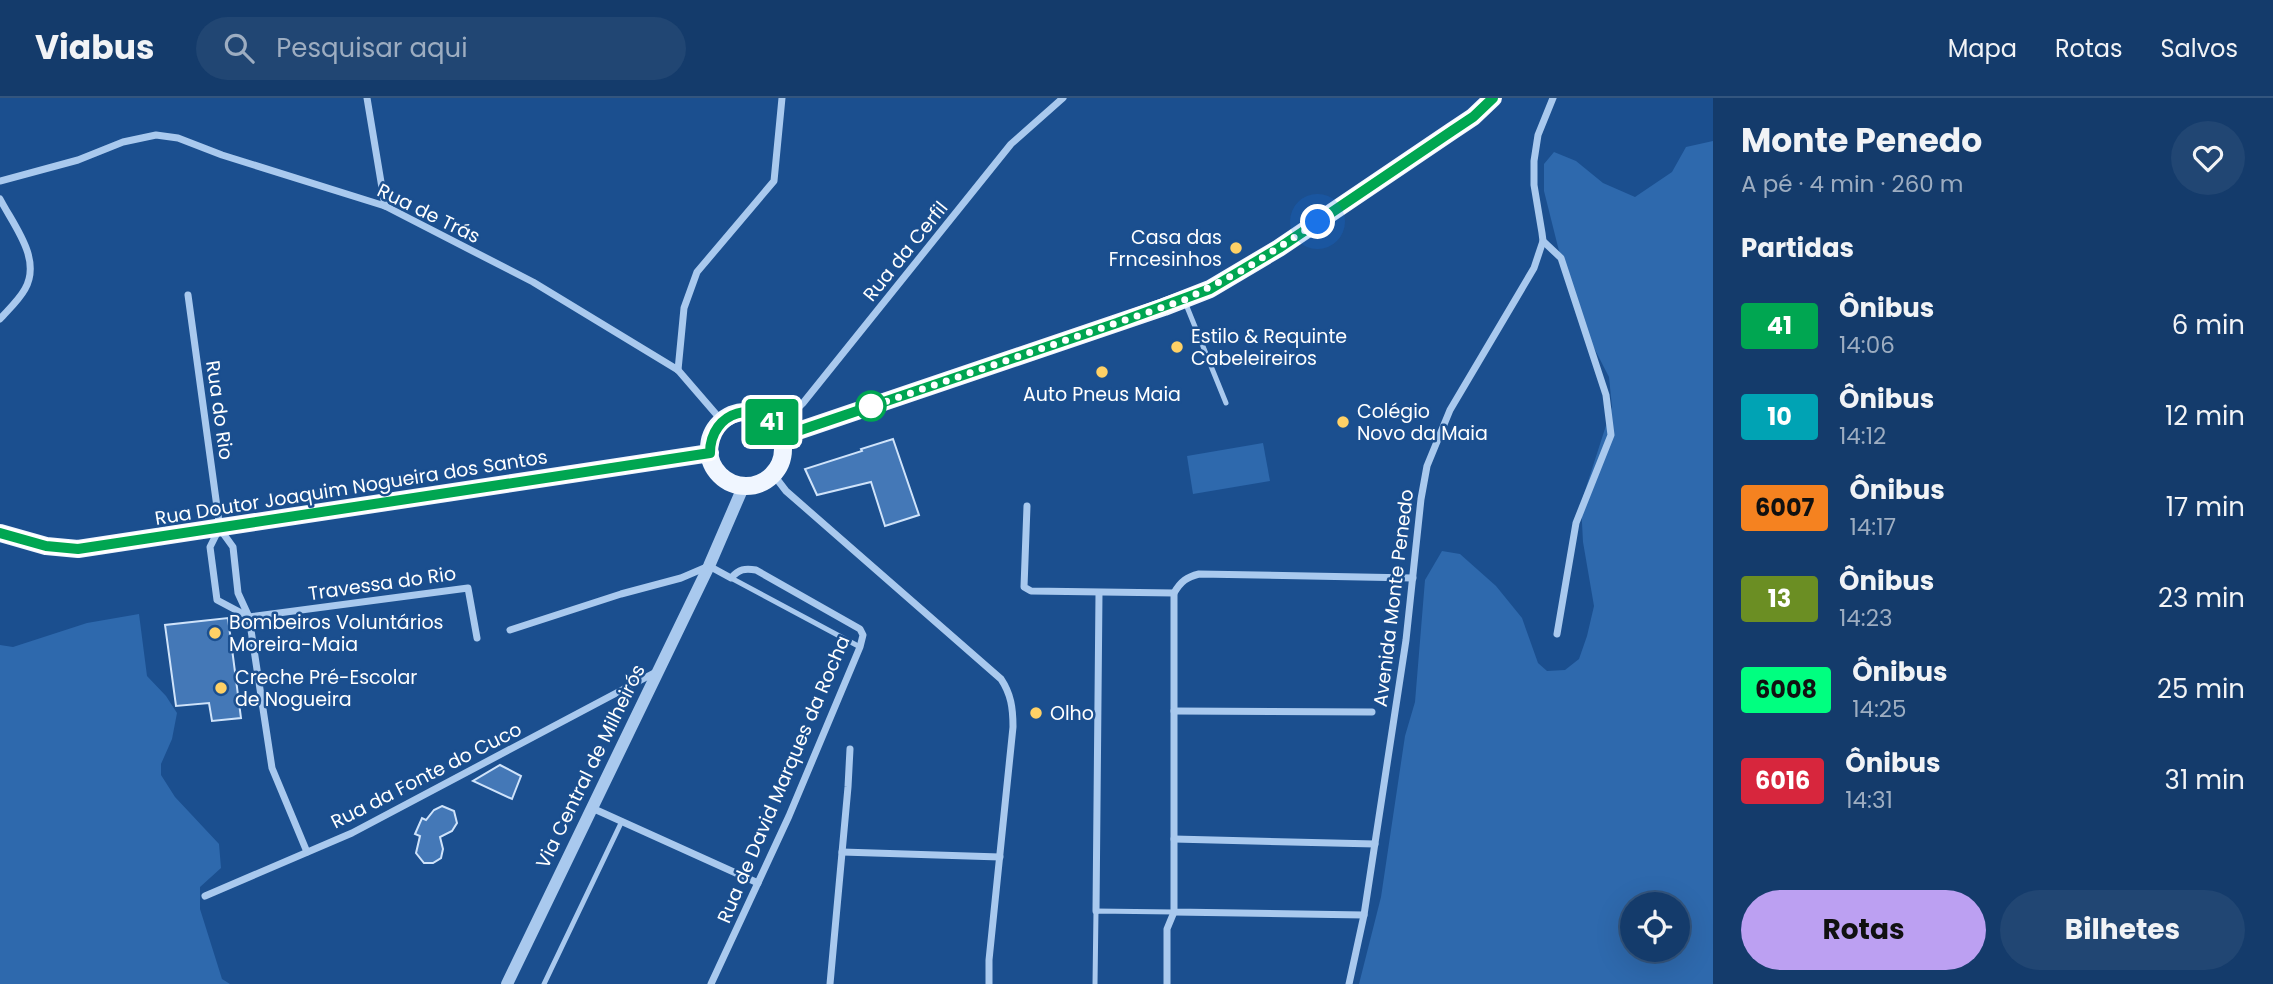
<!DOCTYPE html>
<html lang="pt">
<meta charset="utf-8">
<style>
:root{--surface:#143b6b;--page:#214673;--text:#f1f3f6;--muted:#9dadc1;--line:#33557e;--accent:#bca0f2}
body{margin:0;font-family:Poppins,sans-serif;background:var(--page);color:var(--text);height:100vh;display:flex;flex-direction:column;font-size:26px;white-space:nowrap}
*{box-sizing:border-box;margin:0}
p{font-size:23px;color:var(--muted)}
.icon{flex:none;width:38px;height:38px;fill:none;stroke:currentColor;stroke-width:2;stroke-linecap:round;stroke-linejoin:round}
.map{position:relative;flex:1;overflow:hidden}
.side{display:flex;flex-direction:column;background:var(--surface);width:560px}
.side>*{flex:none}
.badge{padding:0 14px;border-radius:5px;font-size:24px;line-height:46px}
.controls{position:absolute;left:1620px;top:794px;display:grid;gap:14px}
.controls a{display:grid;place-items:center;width:70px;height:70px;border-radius:50%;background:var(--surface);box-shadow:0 7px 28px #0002,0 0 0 2px var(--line);font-size:35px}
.you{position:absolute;width:35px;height:35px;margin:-18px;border:5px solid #fff;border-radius:50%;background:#1a73e8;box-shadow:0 0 0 10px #1a73e833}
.map>.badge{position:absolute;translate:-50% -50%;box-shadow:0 0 0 4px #fff}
h2{padding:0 28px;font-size:26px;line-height:63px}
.round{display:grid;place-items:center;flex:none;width:74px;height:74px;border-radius:37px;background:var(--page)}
.headline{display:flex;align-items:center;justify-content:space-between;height:119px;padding:0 28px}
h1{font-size:33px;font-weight:700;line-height:52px}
.button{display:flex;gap:14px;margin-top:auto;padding:14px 28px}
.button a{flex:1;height:80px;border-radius:42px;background:var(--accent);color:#111;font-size:28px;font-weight:700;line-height:80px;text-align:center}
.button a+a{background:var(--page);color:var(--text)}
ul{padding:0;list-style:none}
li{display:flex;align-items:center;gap:21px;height:91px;padding:0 28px}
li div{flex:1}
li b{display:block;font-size:26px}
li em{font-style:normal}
li .badge{min-width:77px;font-weight:700;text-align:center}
header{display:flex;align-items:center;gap:42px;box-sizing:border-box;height:98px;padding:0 35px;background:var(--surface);border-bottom:2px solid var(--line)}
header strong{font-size:33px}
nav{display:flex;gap:38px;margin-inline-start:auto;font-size:24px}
.search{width:490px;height:63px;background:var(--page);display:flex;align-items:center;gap:18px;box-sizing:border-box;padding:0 24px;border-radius:38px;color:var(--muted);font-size:26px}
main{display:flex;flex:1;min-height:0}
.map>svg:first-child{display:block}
</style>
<header>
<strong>Viabus</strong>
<div class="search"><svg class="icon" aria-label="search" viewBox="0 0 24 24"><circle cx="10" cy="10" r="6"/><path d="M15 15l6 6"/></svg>Pesquisar aqui</div>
<nav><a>Mapa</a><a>Rotas</a><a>Salvos</a></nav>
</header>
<main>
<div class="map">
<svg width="1713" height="886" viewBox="0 0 1713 886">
<rect width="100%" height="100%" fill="#1b4f8f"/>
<g fill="#2e69ad" fill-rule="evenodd">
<path d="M1713,43V886H1359L1381,799L1405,638L1415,604L1425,482L1442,453L1460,456L1496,488L1522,520L1538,565L1547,573L1565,572L1579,561L1587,538L1594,508L1583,444L1581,405L1612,309L1609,279L1591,244L1563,169L1544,93V66L1554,54L1576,63L1603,85L1635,99L1672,74L1686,49ZM1633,807H1678V852H1633Z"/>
<polygon points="1263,345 1270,383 1193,396 1187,358"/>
<polygon points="139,516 147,578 166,598 177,615 172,641 161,666 161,677 175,699 219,746 221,770 200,789 200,811 222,881 230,886 0,886 0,547 13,549 87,525"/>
</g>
<g fill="#4478b7" stroke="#cfe3fa" stroke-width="2">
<polygon points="893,341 919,417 885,428 871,384 817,397 805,371 862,353 861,351"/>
<polygon points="228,520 241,620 212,623 209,605 176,608 165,527"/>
<polygon points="500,667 521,678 512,701 473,683"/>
<polygon points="442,708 454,713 457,725 452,733 440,739 443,751 441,760 433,765 424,765 416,755 420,738 415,736 422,720 426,722 434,712"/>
</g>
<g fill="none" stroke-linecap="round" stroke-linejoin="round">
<g stroke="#a9c9ee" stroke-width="5">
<polyline points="1185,204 1226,305"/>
<polyline points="731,480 860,549"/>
<polyline points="544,886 622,723"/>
<polyline points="1095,886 1096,813 1174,814"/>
</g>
<g stroke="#a9c9ee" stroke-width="7">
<polyline points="367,0 385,108"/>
<polyline points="1553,0 1538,37 1534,63 1534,87 1542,135 1543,143 1561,160 1606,297 1611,337 1576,425 1557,536"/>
<polyline points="0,83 78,62 123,44 156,37 178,40 222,57 385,108 533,184 678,272 722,323"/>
<path d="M0,101C14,128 42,161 25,191C19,202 8,212 0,221"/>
<polyline points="188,197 220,431 233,449 238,495 249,519 272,670 307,754"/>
<polyline points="678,272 684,210 697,174 774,83 782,0"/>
<polyline points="774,326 792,316 803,305 1011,46 1063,0"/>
<path d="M773,376L786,393L1001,581C1011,596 1013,610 1013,629L989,862V886"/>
<polyline points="1027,408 1024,489 1031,493 1174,495"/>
<polyline points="219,431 210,449 217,502 249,519"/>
<polyline points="249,519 468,490 477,540"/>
<path d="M510,532L621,496L681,480L709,468L731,480C739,471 745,470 756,472L860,531L863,537L860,549L789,718L711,886"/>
<polyline points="1174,613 1372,614"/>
<polyline points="592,710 758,785"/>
<polyline points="1174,741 1375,746"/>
<polyline points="842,754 1000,759"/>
<polyline points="205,798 352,735 656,574"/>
<polyline points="1096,813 1099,495"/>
<path d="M1364,817L1174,814V495C1181,483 1187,479 1199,476L1413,480"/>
<polyline points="830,886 848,689 850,651"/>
<polyline points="1167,886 1167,831 1174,814"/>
<polyline points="1349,886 1364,817 1406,542 1421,401 1427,368 1450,312 1534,170 1543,143"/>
</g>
<polyline stroke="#a9c9ee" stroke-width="12" points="507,886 709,468 744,387"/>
<g stroke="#f0f6ff" stroke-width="18">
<circle cx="746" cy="351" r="37"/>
<polyline points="780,336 798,333 1164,209 1210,191 1279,150 1452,33 1473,19 1493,0"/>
<polyline points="0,435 46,448 78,451 710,355"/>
</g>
</g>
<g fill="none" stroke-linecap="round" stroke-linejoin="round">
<defs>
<path id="line" d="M0,435L46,448L78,451L710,355C710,313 759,298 780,336L798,333L1117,225L1210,191L1279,150L1452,33L1473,19L1493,0"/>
</defs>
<use href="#line" stroke="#fff" stroke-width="16"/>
<use href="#line" stroke="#00a651" stroke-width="10"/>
<polyline stroke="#fff" stroke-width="7" stroke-dasharray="0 12.6" points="871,308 861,312 1184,202 1245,171 1318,124"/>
</g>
<g fill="#ffd166" stroke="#1b4f8f" stroke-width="2.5">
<circle cx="1236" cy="150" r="7"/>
<circle cx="1177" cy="249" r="7"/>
<circle cx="1102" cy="274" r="7"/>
<circle cx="1343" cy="324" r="7"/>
<circle cx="215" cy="535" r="7"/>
<circle cx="221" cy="590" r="7"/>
<circle cx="1036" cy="615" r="7"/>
</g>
<circle fill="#fff" stroke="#00a651" stroke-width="3.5" cx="871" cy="308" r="14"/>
<g text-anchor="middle" stroke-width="5" stroke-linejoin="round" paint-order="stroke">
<g font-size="19" fill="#fff" stroke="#1b4f8f">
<text transform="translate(429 115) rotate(26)" y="7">Rua de Trás</text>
<text transform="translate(905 153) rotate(-51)" y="7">Rua da Cerfil</text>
<text transform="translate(220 312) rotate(82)" y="7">Rua do Rio</text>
<text transform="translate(351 389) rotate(-9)" y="7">Rua Doutor Joaquim Nogueira dos Santos</text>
<text transform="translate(382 485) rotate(-8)" y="7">Travessa do Rio</text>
<text transform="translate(1393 500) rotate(-83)" y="7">Avenida Monte Penedo</text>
<text transform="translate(590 668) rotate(-64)" y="7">Via Central de Milheirós</text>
<text transform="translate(426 677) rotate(-27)" y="7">Rua da Fonte do Cuco</text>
<text transform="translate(783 681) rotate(-67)" y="7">Rua de David Marques da Rocha</text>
</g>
<g font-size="19" fill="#fff" stroke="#1b4f8f" text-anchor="start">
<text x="1222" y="146" text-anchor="end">Casa das<tspan x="1222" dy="22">Frncesinhos</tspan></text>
<text x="1191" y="245">Estilo &amp; Requinte<tspan x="1191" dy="22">Cabeleireiros</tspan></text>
<text x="1102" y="303" text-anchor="middle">Auto Pneus Maia</text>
<text x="1357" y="320">Colégio<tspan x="1357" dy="22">Novo da Maia</tspan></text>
<text x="229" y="531">Bombeiros Voluntários<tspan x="229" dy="22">Moreira-Maia</tspan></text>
<text x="235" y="586">Creche Pré-Escolar<tspan x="235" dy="22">de Nogueira</tspan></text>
<text x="1050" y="622">Olho</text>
</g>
</g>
</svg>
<div class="controls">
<a><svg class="icon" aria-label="locate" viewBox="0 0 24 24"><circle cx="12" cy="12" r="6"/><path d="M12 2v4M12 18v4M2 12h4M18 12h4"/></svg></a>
</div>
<div class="you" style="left:1318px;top:124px"></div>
<b class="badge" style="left:772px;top:324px;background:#00a651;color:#fff">41</b>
</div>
<section class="side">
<div class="headline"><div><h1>Monte Penedo</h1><p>A pé · 4 min · 260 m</p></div><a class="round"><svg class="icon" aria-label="heart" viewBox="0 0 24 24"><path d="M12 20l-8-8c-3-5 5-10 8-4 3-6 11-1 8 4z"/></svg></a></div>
<h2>Partidas</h2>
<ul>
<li><span class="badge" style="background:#00a651;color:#fff">41</span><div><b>Ônibus</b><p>14:06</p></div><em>6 min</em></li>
<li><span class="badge" style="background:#00a3b4;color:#fff">10</span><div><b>Ônibus</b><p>14:12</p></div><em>12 min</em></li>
<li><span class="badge" style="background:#f58220;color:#111">6007</span><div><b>Ônibus</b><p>14:17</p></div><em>17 min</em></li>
<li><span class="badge" style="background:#6b8e23;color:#fff">13</span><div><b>Ônibus</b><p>14:23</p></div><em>23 min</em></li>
<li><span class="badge" style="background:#00ff80;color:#111">6008</span><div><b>Ônibus</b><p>14:25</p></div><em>25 min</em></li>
<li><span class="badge" style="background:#d7263d;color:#fff">6016</span><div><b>Ônibus</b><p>14:31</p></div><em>31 min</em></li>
</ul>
<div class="button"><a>Rotas</a><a>Bilhetes</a></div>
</section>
</main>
